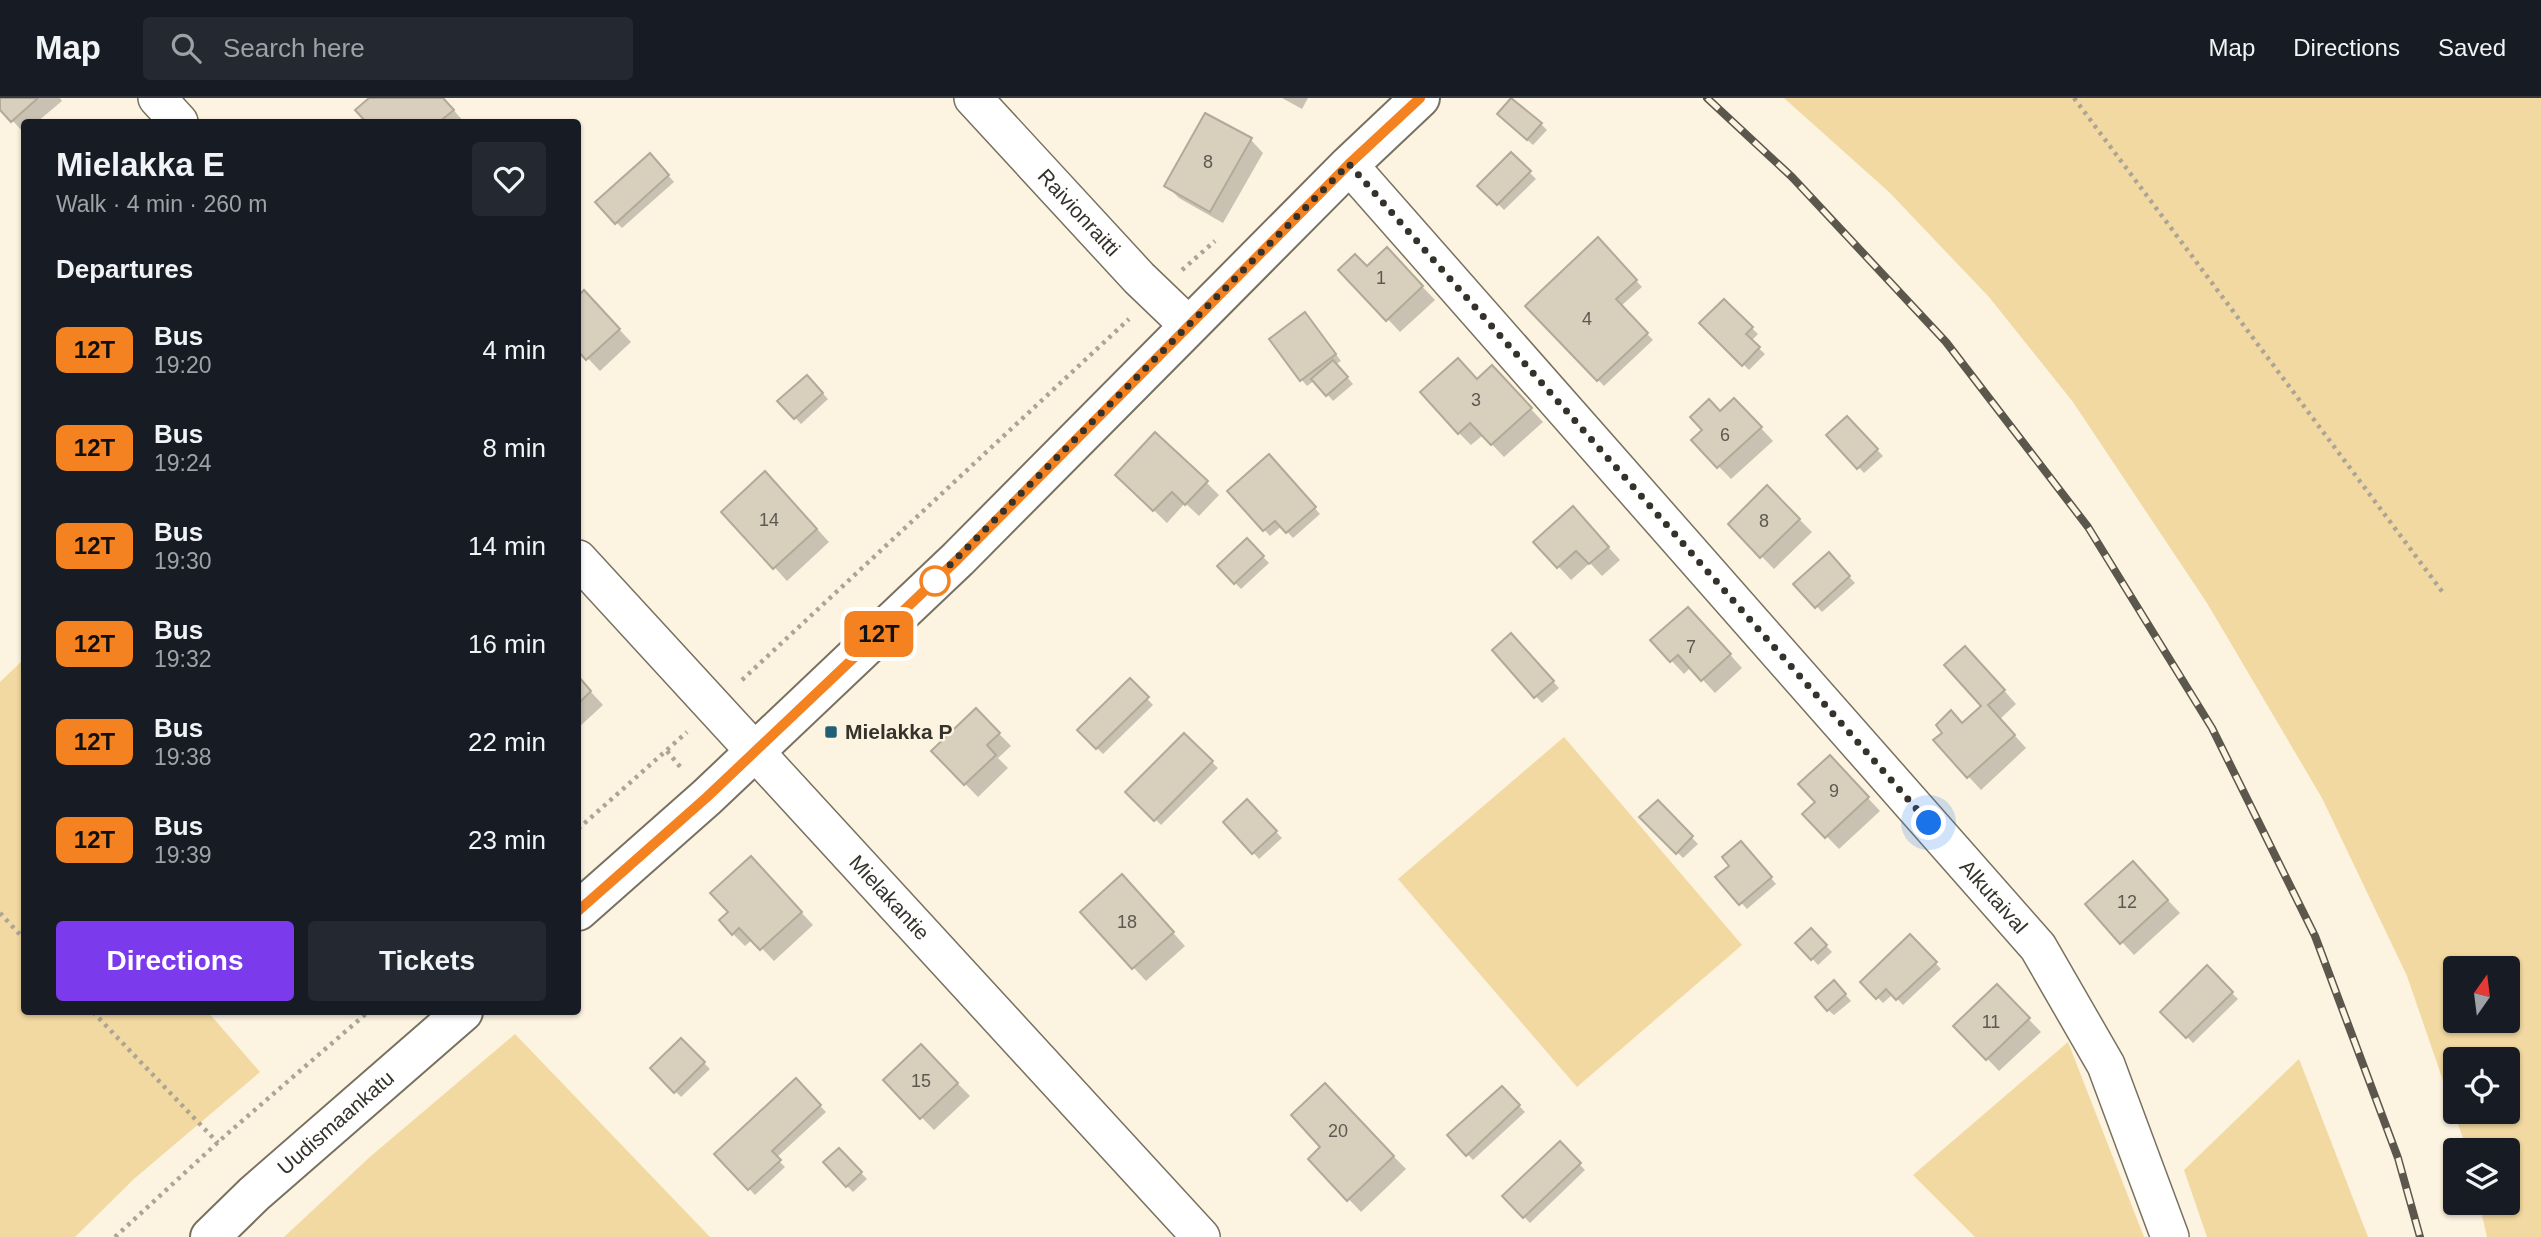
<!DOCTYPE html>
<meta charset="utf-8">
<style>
:root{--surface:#171b24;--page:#242831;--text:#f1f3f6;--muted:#9ea1a6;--line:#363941;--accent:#7c3aed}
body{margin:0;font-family:Arial,sans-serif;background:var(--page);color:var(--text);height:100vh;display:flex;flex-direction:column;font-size:26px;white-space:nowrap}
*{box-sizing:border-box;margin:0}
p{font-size:23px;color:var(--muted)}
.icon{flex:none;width:38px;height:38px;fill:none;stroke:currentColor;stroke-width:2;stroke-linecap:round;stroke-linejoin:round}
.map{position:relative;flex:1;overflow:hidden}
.panel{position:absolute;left:21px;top:21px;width:560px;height:896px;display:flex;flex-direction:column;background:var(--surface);border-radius:7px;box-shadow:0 2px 5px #0004}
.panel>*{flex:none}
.badge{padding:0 14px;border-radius:10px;font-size:24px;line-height:46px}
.needle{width:46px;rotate:14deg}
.controls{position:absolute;left:2443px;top:858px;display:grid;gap:14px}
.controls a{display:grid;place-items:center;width:77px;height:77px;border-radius:7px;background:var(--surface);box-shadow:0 2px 5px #0004;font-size:35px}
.you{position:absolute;width:35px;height:35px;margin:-18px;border:5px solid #fff;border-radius:50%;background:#1a73e8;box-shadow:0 0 0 10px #1a73e833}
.map>.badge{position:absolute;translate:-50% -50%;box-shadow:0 0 0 4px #fff}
h2{padding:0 35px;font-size:26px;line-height:63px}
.round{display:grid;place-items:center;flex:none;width:74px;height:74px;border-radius:7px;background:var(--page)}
.summary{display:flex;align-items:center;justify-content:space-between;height:119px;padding:0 35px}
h1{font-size:33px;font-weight:700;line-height:52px}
.cta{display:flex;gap:14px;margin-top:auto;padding:14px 35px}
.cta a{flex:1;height:80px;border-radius:7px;background:var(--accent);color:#fff;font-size:28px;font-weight:700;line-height:80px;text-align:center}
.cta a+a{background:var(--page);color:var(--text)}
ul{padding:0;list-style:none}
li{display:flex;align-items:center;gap:21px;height:98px;padding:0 35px}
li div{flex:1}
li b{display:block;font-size:26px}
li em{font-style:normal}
li .badge{min-width:77px;font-weight:700;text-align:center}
header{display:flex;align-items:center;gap:42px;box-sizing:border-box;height:98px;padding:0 35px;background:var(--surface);border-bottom:2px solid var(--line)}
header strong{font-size:33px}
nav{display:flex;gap:38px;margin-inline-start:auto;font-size:24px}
.search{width:490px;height:63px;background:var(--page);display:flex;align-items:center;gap:18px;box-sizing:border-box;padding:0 24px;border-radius:7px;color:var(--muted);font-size:26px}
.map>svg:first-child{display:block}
</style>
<header>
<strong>Map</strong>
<div class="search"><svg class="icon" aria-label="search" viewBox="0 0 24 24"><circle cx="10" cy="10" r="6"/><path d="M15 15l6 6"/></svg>Search here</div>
<nav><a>Map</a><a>Directions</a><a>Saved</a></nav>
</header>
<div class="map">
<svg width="2541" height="1139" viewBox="0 0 2541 1139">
<rect width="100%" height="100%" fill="#fcf3e0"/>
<g fill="#f2d9a1" fill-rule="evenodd">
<path d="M1784,0H2541V1139H2487L2479,1104H2508V1052H2467L2407,878L2322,700L2207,505L2073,304L1989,199L1889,94ZM2455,870H2508V922H2455ZM2455,961H2508V1013H2455Z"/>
<polygon points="24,561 24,914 208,914 260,974 135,1080 75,1139 0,1139 0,584"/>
<polygon points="1564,639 1742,847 1577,989 1398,781"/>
<polygon points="515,936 710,1139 284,1139 371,1058"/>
<polygon points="2068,944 2144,1139 1975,1139 1913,1077"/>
<polygon points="2299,961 2368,1139 2207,1139 2184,1072"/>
</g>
<g fill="#0003">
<polygon points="0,0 60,0 62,3 37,24 24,24 24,35 0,9"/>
<polygon points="372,0 443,0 464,24 368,24 358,12"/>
<polygon points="1282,0 1308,0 1302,11"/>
<polygon points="1505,22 1541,26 1547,32 1533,47"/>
<polygon points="1251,42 1263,55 1223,125 1179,100 1166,87"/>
<polygon points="1511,56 1536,81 1504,112 1480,88"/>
<polygon points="656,63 674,84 622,130 616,124"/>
<polygon points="1598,142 1642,189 1621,208 1653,242 1604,288 1528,208"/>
<polygon points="1399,164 1435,202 1400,234 1341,172"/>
<polygon points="584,194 631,244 600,273 578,250 578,200"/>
<polygon points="1724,203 1758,236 1751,243 1765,256 1749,272 1702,225"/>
<polygon points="1310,222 1341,263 1336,266 1353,286 1333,303 1315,282 1307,288 1302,282"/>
<polygon points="807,279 828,301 801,326 780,303"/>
<polygon points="1477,282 1504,282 1543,324 1504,359 1483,337 1471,347 1459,335"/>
<polygon points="1720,315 1747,315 1773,343 1731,381 1693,342"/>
<polygon points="1847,320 1883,358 1864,375 1829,337"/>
<polygon points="1275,364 1320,416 1293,440 1282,428 1270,438 1230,393"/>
<polygon points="1206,384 1219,397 1199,418 1185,405 1167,425 1130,389"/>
<polygon points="778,388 829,444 787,483 724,414"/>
<polygon points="1767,389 1812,434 1774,471 1730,426"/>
<polygon points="1585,423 1620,462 1602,478 1590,465 1571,482 1536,444"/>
<polygon points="1247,442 1269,465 1241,491 1219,468"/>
<polygon points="1829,457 1855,485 1822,514 1796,486"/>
<polygon points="1701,524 1742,570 1715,595 1691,569 1684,576 1653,543"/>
<polygon points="1517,543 1559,590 1542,605 1494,553"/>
<polygon points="1978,563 2016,606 2000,621 2026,650 1981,692 1936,643 1963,626 1983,608"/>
<polygon points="578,580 603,607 578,630"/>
<polygon points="1130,583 1153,607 1103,656 1079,632"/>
<polygon points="976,612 1011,648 998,660 1008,670 978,699 933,653"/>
<polygon points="1184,637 1218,670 1161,727 1128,694"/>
<polygon points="1842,672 1880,713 1839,751 1805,716 1817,704"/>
<polygon points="1247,704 1282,740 1259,761 1225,724"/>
<polygon points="1658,704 1698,746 1683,760 1642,719"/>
<polygon points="1747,751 1776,786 1747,811 1718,779"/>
<polygon points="763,773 813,827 774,863 753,841 745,848 733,836 730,814"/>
<polygon points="2145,778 2180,815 2134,857 2122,844"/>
<polygon points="1134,791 1185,848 1146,883 1082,814"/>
<polygon points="1811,832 1832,854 1818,867 1798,845"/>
<polygon points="1910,838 1941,871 1903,907 1893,896 1883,905 1862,884"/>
<polygon points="2207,870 2238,901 2193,945 2163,914"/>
<polygon points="1997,889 2041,934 1999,973 1956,928"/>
<polygon points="1840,890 1851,903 1834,917 1828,912"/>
<polygon points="681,942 710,971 681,999 652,970"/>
<polygon points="921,948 970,998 934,1032 885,982"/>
<polygon points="796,983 826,1014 776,1060 785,1069 755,1097 717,1056"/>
<polygon points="1325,988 1406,1071 1361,1114 1310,1061 1323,1049"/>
<polygon points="1502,990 1525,1014 1473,1062 1450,1038"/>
<polygon points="1560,1046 1585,1072 1530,1125 1504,1098"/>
<polygon points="839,1052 867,1081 853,1094 825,1065"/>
</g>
<g fill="#d8cfbd" stroke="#b2aa98" stroke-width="2">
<polygon points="0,0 38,0 11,24 0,12"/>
<polygon points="369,0 443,0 454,12 439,24 366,24 355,12"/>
<polygon points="1511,0 1542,25 1527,42 1497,16"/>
<polygon points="1205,15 1252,40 1210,114 1164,88"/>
<polygon points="1511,54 1531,73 1497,107 1477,88"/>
<polygon points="650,55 669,77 615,126 595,104"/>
<polygon points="1598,139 1637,182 1616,201 1648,235 1597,283 1525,208"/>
<polygon points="1387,149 1423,188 1386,223 1338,172 1355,156 1367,168"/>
<polygon points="584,192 620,231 586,262 578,253 578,198"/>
<polygon points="1724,201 1753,229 1746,236 1760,249 1742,268 1699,225"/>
<polygon points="1305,214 1336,256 1300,283 1269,241"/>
<polygon points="1458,260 1477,281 1492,267 1532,310 1491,347 1470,325 1458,336 1420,294"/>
<polygon points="1333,262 1348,279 1326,298 1311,281"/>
<polygon points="807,277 823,295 794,321 777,303"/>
<polygon points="1734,300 1762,329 1717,370 1691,342 1702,332 1690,319 1709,301 1720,313"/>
<polygon points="1847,318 1878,351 1857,371 1826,337"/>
<polygon points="1155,334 1208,383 1185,407 1172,394 1153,413 1115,377"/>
<polygon points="1269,356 1316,409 1286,435 1275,423 1263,433 1227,393"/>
<polygon points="765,373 817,431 773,471 721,414"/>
<polygon points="1767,387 1800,421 1760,460 1728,426"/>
<polygon points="1573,408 1609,449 1589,466 1576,453 1557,470 1533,444"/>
<polygon points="1247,440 1264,458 1234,486 1217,468"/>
<polygon points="1829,454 1850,478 1815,510 1793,486"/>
<polygon points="1688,509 1731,556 1701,583 1678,557 1670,564 1650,542"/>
<polygon points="1511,535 1554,583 1534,600 1492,552"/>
<polygon points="1965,548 2005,592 1988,607 2015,637 1967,680 1933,642 1942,635 1936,627 1951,612 1962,625 1981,608 1944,567"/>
<polygon points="578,578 591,593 578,606"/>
<polygon points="1130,580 1149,599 1096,651 1077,632"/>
<polygon points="976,610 1000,635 987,647 996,657 964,687 931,653"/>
<polygon points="1184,635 1213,663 1154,723 1125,694"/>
<polygon points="1830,657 1869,699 1825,740 1802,716 1815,704 1798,686"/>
<polygon points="1247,701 1277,733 1252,756 1223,724"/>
<polygon points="1658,702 1693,738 1676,756 1639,719"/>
<polygon points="1741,743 1772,779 1739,807 1715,779 1729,768 1722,759"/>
<polygon points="751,758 802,814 760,852 739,830 732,837 719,822 728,814 710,795"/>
<polygon points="2133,763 2168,802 2120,846 2085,806"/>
<polygon points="1122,776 1174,834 1132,871 1080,814"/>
<polygon points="1811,830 1827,847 1811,862 1795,845"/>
<polygon points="1910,836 1937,864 1896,902 1886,891 1876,901 1860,884"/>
<polygon points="2207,867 2233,894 2186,940 2160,914"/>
<polygon points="1834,882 1846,896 1827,913 1815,899"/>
<polygon points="1997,886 2030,920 1986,962 1953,928"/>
<polygon points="681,940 705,964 674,995 650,970"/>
<polygon points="921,946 958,985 920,1021 883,982"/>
<polygon points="796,980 821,1007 772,1053 781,1062 748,1092 714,1056"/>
<polygon points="1325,985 1394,1058 1347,1103 1308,1061 1320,1049 1291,1017"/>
<polygon points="1502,988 1520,1007 1466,1058 1447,1037"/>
<polygon points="1560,1043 1581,1065 1523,1120 1502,1098"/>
<polygon points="839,1050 862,1074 846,1089 823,1064"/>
</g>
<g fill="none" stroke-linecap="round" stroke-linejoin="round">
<defs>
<g id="minor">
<polyline points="157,0 179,24"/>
<path id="s1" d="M973,0L1139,180L1188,227"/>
<path id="s2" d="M1349,67L2038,849L2106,967L2170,1139"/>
<path id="s3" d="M578,461L1201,1139"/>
</g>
<g id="tertiary">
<polyline points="578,813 707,699 958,461 1349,67 1420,0"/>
<path id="s4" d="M210,1139L254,1096L463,914"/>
</g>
</defs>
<use href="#minor" stroke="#797160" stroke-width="40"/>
<use href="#tertiary" stroke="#797160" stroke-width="42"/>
<g stroke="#aca597" stroke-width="4.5" stroke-dasharray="3.5 5" stroke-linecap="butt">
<polyline points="2074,0 2444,496"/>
<polyline points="1182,172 1215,143"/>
<polyline points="742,582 1129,221"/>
<polyline points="667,653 682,671"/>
<polyline points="578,731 687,634"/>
<polyline points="0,815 24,841"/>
<polyline points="93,914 218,1045"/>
<polyline points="115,1139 227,1036 368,914"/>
</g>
<use href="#minor" stroke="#fff" stroke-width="37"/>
<use href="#tertiary" stroke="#fff" stroke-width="38"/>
<defs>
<polyline id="rail" points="1707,0 1792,79 1946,244 2088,429 2212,630 2315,838 2398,1060 2420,1139"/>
</defs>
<use href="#rail" stroke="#5b574d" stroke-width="8"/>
<use href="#rail" stroke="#fcf3e0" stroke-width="5" stroke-dasharray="16" stroke-linecap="butt"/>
</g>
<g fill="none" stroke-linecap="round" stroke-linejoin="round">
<defs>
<polyline id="line" points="578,813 707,699 958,461 1349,66 1420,0"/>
</defs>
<use href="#line" stroke="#fff" stroke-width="16"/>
<use href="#line" stroke="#f58220" stroke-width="10"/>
<polyline stroke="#35322b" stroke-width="7" stroke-dasharray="0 12.6" points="935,483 929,488 1349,66 1929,725"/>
</g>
<circle fill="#fff" stroke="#f58220" stroke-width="3.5" cx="935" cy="483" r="14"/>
<rect fill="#225e76" stroke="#fcf3e0" stroke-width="2.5" x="824" y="627" width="14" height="14" rx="3.5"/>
<g text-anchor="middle" stroke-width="5" stroke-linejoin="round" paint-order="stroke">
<g font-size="18" fill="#5e5950">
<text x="1208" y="70">8</text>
<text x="1381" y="186">1</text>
<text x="1587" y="227">4</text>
<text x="1476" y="308">3</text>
<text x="1725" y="343">6</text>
<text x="769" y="428">14</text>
<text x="1764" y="429">8</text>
<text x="1691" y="555">7</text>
<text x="1834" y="699">9</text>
<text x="2127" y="810">12</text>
<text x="1127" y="830">18</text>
<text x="1991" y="930">11</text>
<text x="921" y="989">15</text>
<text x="1338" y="1039">20</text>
</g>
<g font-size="21" fill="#35322b" stroke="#fcf3e0">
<text dy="7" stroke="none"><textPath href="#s1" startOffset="156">Raivionraitti</textPath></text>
<text dy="7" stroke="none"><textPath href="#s2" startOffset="975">Alkutaival</textPath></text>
<text dy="7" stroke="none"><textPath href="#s3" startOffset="460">Mielakantie</textPath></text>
<text dy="7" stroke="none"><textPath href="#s4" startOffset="170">Uudismaankatu</textPath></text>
</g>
<g font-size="21" font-weight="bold" fill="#35322b" stroke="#fcf3e0" text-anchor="start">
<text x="845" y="641">Mielakka P</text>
</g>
</g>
</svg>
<div class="controls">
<a><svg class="needle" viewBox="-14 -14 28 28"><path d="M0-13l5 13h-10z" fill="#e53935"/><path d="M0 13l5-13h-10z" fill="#9ea1a6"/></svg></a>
<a><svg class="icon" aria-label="locate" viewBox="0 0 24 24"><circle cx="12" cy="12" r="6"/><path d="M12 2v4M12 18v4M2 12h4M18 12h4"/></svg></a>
<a><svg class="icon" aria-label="layers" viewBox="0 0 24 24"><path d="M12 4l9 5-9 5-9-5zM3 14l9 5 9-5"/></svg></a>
</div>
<div class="you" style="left:1929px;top:725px"></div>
<b class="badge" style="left:879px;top:536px;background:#f58220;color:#111">12T</b>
<section class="panel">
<div class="summary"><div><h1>Mielakka E</h1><p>Walk · 4 min · 260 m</p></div><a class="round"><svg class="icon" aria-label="heart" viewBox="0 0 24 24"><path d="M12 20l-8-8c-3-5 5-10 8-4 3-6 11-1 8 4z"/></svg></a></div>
<h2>Departures</h2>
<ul>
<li><span class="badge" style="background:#f58220;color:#111">12T</span><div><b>Bus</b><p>19:20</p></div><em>4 min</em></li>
<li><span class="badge" style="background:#f58220;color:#111">12T</span><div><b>Bus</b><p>19:24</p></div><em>8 min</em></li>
<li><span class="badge" style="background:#f58220;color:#111">12T</span><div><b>Bus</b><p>19:30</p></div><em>14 min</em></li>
<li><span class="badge" style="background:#f58220;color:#111">12T</span><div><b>Bus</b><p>19:32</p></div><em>16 min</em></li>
<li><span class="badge" style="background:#f58220;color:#111">12T</span><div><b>Bus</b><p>19:38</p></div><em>22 min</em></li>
<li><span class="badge" style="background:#f58220;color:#111">12T</span><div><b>Bus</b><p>19:39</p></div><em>23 min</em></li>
</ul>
<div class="cta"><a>Directions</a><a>Tickets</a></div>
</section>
</div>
